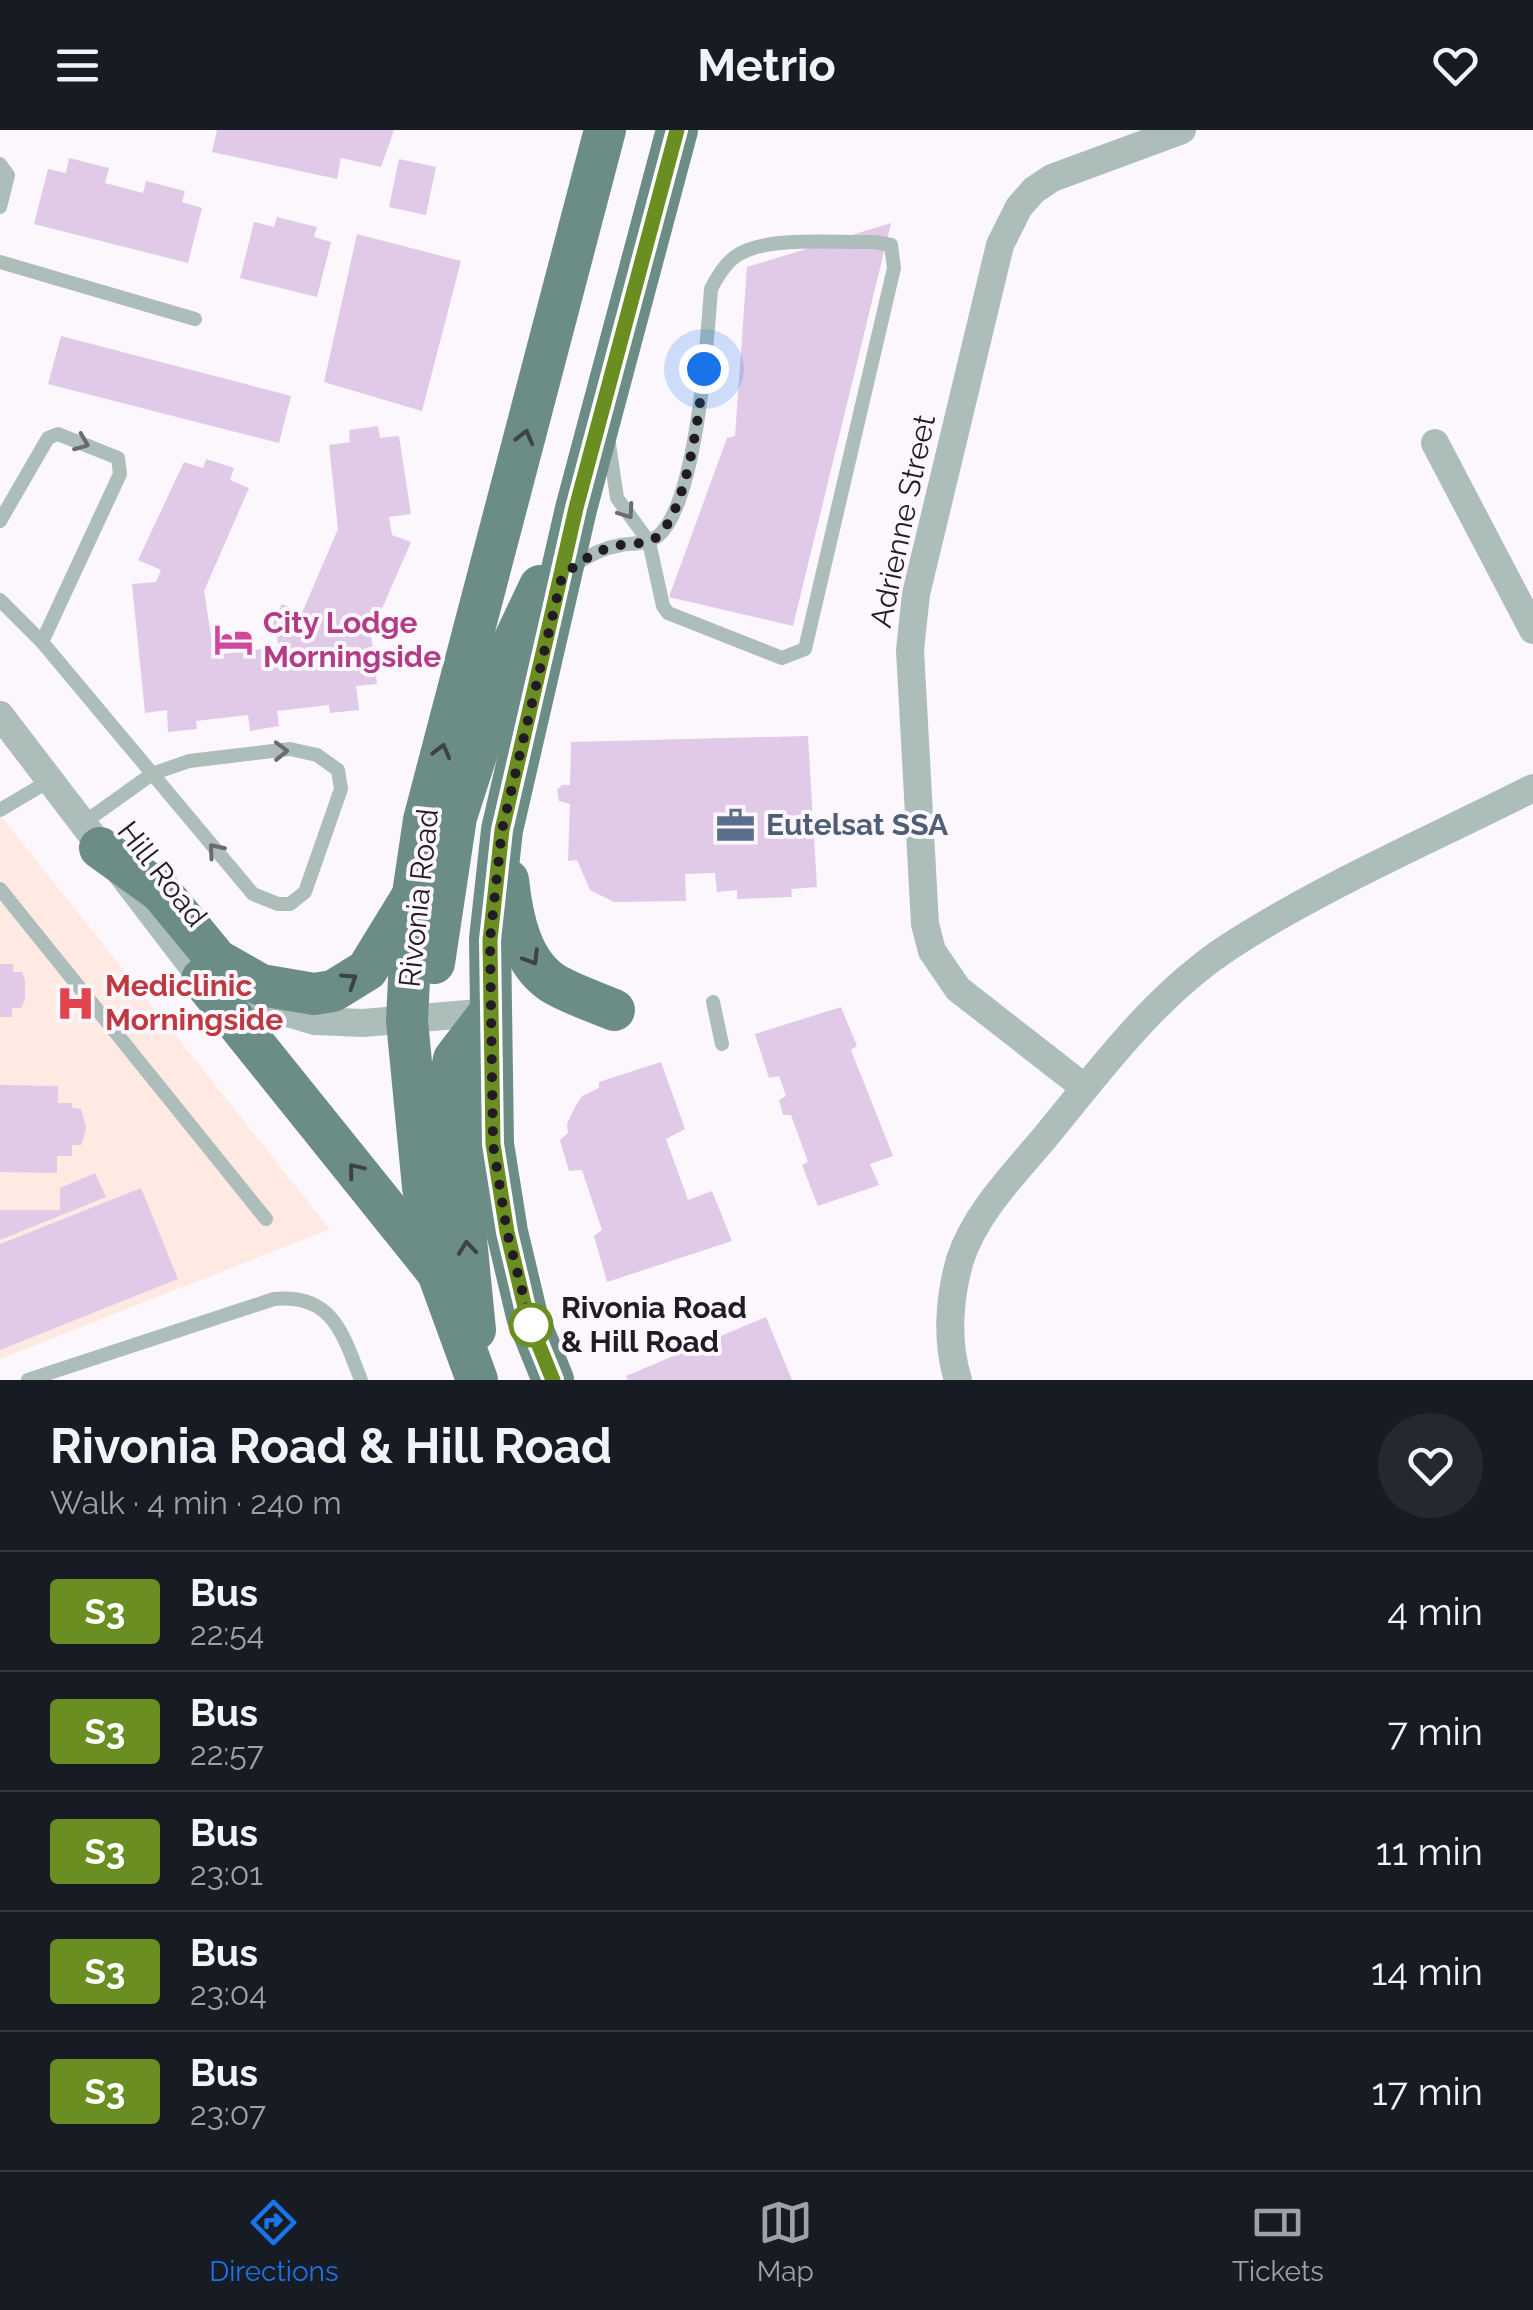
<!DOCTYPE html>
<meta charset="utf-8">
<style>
:root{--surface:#171b24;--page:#242831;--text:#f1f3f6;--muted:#9ea1a6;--line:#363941;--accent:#1a73e8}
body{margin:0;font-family:Raleway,sans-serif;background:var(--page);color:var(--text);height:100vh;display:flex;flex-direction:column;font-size:38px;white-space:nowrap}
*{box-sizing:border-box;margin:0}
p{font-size:32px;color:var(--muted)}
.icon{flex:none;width:55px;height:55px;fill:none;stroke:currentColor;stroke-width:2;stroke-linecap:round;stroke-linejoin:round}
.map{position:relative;height:1250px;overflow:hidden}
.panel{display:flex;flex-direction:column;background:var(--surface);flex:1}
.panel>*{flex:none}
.badge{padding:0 20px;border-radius:8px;font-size:35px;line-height:65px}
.you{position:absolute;width:50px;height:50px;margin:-25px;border:8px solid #fff;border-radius:50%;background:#1a73e8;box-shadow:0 0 0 15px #1a73e833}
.map>.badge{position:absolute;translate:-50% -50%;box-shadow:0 0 0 5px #fff}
.round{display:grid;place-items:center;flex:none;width:105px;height:105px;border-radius:52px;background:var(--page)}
.overview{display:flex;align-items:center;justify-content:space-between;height:170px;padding:0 50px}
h1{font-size:48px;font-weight:700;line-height:75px}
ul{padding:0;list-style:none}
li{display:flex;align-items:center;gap:30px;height:120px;padding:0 50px;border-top:2px solid var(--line)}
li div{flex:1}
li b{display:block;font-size:38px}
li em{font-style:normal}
li .badge{min-width:110px;font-weight:700;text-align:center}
header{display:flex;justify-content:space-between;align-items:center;height:130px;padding:0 50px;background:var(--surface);font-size:45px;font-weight:700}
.tabs{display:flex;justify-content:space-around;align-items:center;height:140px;border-top:2px solid var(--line);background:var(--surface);font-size:28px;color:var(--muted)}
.tabs a{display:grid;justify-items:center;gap:5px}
.tabs .active{color:var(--accent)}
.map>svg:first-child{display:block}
</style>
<header><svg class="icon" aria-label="menu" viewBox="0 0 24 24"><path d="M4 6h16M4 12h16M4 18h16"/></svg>Metrio<svg class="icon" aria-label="heart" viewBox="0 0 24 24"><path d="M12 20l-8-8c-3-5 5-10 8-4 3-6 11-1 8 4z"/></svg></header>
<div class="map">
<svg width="1533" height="1250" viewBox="0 0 1533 1250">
<rect width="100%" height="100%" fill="#fbf7fd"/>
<polygon fill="#feeae2" points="0,685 330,1099 0,1229"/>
<g fill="#e0cae7">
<polygon points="217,0 394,0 381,37 341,28 337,49 212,22"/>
<polygon points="69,28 109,38 105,53 143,63 146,51 185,61 182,72 202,78 188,133 34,94 48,39 66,43"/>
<polygon points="399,29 436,37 426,85 389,77"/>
<polygon points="277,87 317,97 314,107 331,112 317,167 240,148 254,92 274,97"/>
<polygon points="891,93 793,496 669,467 727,308 735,306 747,137"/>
<polygon points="357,104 461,131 422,281 324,252"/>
<polygon points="61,206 291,266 279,313 48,254"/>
<polygon points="378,296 380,308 399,306 411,384 389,387 392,405 411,412 371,504 377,554 356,556 359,580 330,583 329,575 277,581 279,596 250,601 248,585 196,591 197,599 168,602 167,580 145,583 132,454 156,452 161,440 138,430 184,332 203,338 206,329 234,338 230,350 249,358 204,461 214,525 279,517 273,493 282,474 302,483 338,399 329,315 350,312 349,300"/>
<polygon points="808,606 817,757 791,759 792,767 737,769 737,760 717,762 715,743 685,744 686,771 614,772 590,760 577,730 568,731 570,674 559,671 557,660 562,655 570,655 571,612"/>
<polygon points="0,834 13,834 13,842 22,842 25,850 25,870 21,878 12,878 12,887 0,887"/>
<polygon points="841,877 857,916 851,920 893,1026 870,1034 879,1055 818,1076 802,1035 808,1032 791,985 783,985 779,970 786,966 779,946 769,948 755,904"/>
<polygon points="661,932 685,999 666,1009 688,1070 712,1061 732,1111 607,1152 594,1106 602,1100 582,1040 569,1041 560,1010 568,1003 567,994 575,977 582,966 599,958 599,952"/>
<polygon points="0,955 58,956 58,973 72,973 72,978 81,979 86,997 84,1007 81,1015 72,1015 72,1026 57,1026 57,1043 0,1042"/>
<polygon points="95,1043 106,1067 0,1110 0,1080 60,1080 60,1058"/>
<polygon points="141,1058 178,1149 0,1220 0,1114"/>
<polygon points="766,1187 792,1250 628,1250 626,1246"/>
</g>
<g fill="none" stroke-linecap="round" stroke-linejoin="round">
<g stroke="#adbeba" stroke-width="14">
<polyline points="0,34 8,45 0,77"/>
<polyline points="0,132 195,189"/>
<polyline points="0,391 48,308 58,304 118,328 120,344 42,512"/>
<path d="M572,437C587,426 602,418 621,415C634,413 647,414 658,406C697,373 707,211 711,159C718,145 727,130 741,123C773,106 839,113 875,112L891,115L894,138L805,519L782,528L668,483L663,476L649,412L617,368L609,314"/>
<polyline points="0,470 42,512 253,764 278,774 290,774 305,762 341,659 338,640 317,625 290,619 189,631 152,644 82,694"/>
<polyline points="0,680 49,651"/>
<polyline points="0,759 266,1089"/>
<polyline points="713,872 722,914"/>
<path d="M28,1250L274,1169C333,1163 343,1205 361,1250"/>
</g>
<g stroke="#adbeba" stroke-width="28">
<polyline points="1435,313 1533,500"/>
<polyline points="0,585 202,849 258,874 315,891 363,893 490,882"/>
<polyline points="1085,958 958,859 932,821 925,794 910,520 916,464 1000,115 1019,77 1034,60 1052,48 1182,0"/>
<path d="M958,1250C946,1212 949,1168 960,1130C975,1083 1015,1043 1046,1006C1101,939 1156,864 1230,816C1325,755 1432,709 1533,658"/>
</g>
<g stroke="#6c8d85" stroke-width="42">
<polyline points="100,718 161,762 217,830 261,855 314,864 333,861 367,840 410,770"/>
<path d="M508,750C512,787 521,835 556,855C574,865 595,872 614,880"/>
<polyline points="434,833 456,687 511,517 540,456"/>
<polyline points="202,849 435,1139"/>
<polyline points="475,1200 450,948 454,929 490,882"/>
<polyline points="477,1250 438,1143 423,1057 407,891 413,764 424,690 605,0"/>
<polyline points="553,1250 527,1186 507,1102 493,1014 490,809 502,700 576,379 677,0"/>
</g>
</g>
<defs><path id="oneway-chevron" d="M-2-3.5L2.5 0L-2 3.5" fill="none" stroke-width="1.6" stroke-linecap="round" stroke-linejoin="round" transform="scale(2.5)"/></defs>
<g stroke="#3c4246">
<use href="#oneway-chevron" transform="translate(525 307) rotate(-75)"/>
<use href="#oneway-chevron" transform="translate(442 621) rotate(-75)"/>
<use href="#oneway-chevron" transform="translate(532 828) rotate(58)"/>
<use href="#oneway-chevron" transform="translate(350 850) rotate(-33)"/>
<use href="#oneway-chevron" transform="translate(355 1040) rotate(-129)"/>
<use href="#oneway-chevron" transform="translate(467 1118) rotate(-96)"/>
</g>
<g stroke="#686c6f">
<use href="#oneway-chevron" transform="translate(82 313) rotate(22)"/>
<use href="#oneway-chevron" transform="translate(627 382) rotate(55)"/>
<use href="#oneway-chevron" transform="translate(281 621) rotate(-1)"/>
<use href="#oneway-chevron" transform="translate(215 720) rotate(-130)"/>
</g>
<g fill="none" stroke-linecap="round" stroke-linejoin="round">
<defs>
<polyline id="line" points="553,1250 527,1186 507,1102 493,1014 490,810 502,700 551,488 576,378 677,0"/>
</defs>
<use href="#line" stroke="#fff" stroke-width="22"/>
<use href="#line" stroke="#6b8e23" stroke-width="15"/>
<path stroke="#221a24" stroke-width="10" stroke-dasharray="0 18" d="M531,1195L507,1102L493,1014L490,810L502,700L562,446C579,433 594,421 616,416C628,413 643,415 654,409C687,388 700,277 704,239"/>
</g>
<defs>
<symbol id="hotel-bare" viewBox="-9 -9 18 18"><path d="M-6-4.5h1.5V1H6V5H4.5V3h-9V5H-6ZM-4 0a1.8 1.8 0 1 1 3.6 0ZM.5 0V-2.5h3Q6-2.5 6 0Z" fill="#d1479c" stroke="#fbf7fd" stroke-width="2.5" paint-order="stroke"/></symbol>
<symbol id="office-bare" viewBox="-9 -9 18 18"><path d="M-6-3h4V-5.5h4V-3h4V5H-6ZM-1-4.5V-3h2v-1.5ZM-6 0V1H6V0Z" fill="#5c6f8a" stroke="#fbf7fd" stroke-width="2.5" paint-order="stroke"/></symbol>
<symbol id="hospital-bare" viewBox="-9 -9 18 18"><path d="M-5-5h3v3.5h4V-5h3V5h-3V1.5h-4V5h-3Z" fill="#e0444e" stroke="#fbf7fd" stroke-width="2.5" paint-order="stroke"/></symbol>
</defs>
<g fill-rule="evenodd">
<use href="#hotel-bare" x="206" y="482" width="55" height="55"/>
<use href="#office-bare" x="708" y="668" width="55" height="55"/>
<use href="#hospital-bare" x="48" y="846" width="55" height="55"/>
</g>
<circle fill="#fff" stroke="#6b8e23" stroke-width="5" cx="531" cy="1195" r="20"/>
<g text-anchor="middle" stroke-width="8" stroke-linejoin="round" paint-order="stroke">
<g font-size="30" fill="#221a24" stroke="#fbf7fd">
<text transform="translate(903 391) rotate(-78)" y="10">Adrienne Street</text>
<text transform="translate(162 744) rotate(52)" y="10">Hill Road</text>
<text transform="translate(419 768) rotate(-84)" y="10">Rivonia Road</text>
</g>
<g font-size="30" font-weight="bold" fill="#b23c85" stroke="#fbf7fd" text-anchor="start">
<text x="263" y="503">City Lodge<tspan x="263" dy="34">Morningside</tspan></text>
</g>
<g font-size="30" font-weight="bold" fill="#4e5e75" stroke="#fbf7fd" text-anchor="start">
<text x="766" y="705">Eutelsat SSA</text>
</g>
<g font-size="30" font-weight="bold" fill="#be3a42" stroke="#fbf7fd" text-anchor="start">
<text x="105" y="866">Mediclinic<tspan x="105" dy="34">Morningside</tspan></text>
</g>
<g font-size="30" font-weight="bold" fill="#221a24" stroke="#fbf7fd" text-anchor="start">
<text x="561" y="1188">Rivonia Road<tspan x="561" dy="34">&amp; Hill Road</tspan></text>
</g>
</g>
</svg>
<div class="you" style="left:704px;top:239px"></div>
</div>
<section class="panel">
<div class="overview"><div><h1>Rivonia Road &amp; Hill Road</h1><p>Walk · 4 min · 240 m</p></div><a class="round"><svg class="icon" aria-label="heart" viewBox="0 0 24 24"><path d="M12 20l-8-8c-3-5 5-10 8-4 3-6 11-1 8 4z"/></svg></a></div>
<ul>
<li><span class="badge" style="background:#6b8e23;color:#fff">S3</span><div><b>Bus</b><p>22:54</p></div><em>4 min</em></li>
<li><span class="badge" style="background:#6b8e23;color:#fff">S3</span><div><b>Bus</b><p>22:57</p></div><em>7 min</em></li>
<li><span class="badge" style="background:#6b8e23;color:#fff">S3</span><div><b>Bus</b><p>23:01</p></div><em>11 min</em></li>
<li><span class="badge" style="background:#6b8e23;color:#fff">S3</span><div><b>Bus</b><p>23:04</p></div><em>14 min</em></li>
<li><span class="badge" style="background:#6b8e23;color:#fff">S3</span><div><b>Bus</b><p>23:07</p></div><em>17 min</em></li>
</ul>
</section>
<nav class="tabs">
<a class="active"><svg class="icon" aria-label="directions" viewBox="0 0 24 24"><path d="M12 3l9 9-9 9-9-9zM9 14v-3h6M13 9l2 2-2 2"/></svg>Directions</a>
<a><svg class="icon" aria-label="map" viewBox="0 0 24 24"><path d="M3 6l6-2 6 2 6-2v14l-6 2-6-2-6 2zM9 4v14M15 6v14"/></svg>Map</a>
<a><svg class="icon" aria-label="tickets" viewBox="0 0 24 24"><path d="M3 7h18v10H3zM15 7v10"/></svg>Tickets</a>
</nav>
